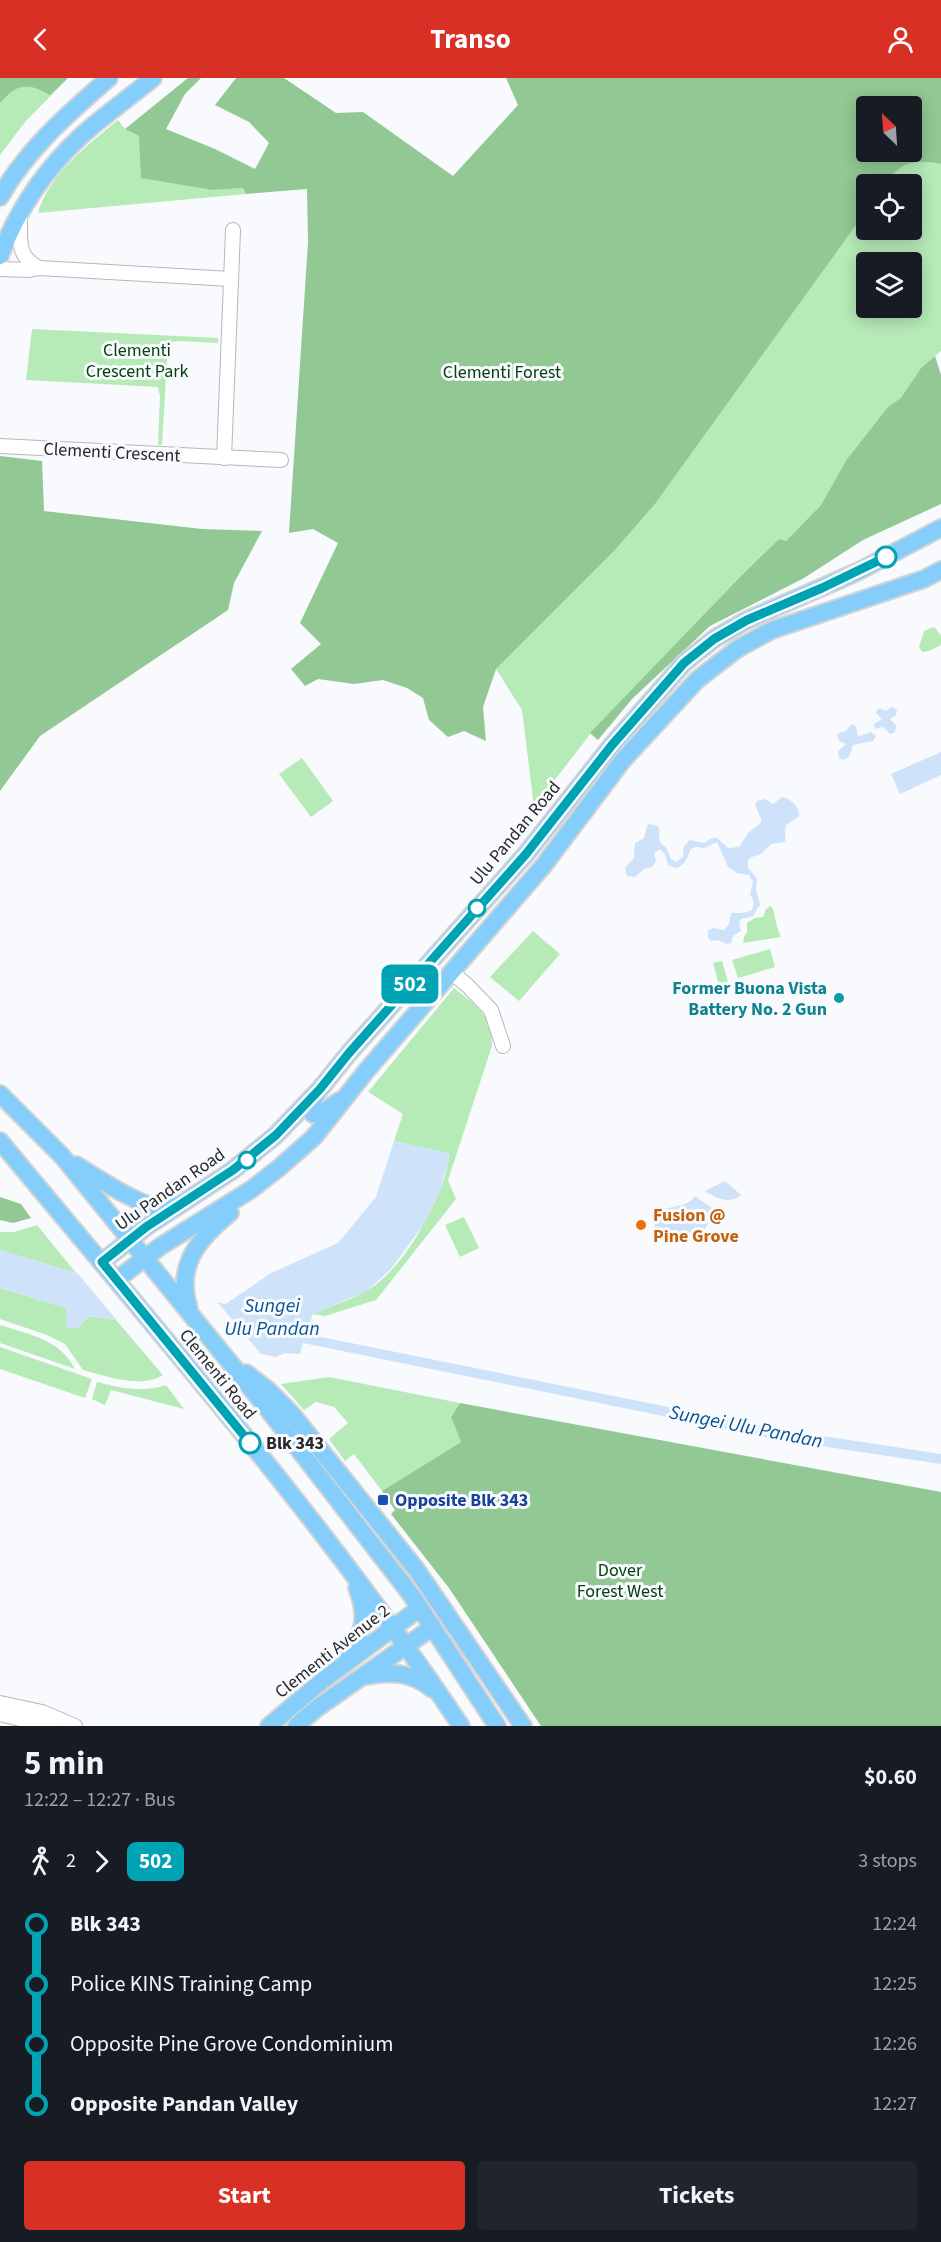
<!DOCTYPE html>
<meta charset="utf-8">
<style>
:root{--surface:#171b24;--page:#20242c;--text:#f1f3f6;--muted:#9ea1a6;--accent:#d93025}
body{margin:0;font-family:"Source Sans 3",sans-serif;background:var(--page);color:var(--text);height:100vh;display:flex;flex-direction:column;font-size:22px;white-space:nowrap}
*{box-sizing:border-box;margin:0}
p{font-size:20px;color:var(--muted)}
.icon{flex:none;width:33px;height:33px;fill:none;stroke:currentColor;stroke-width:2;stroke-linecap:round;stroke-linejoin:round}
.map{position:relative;height:1648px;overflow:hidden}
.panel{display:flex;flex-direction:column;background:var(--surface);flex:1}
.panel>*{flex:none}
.badge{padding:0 12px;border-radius:9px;font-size:21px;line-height:39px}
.needle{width:39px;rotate:335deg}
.fabs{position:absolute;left:856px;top:18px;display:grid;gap:12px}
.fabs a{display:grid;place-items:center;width:66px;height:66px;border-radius:6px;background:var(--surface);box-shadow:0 3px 15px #0003;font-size:30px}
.map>.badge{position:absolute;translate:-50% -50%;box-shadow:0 0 0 3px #fff}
.legs{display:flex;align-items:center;gap:9px;height:66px;padding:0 24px;font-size:20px}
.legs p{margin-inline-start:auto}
.head{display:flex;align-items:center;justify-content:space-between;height:102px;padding:0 24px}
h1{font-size:33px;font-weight:700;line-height:45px}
.action{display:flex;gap:12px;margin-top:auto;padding:12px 24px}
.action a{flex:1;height:69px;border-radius:6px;background:var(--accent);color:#fff;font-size:24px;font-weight:700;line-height:69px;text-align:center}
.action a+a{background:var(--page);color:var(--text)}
ul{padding:0 24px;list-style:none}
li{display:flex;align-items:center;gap:21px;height:60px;font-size:22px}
li i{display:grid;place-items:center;width:9px;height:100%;margin:0 8px;background:currentColor}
li i::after{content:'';width:15px;height:15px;margin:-8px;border:4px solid;border-radius:50%;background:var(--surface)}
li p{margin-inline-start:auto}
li:first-child i{background:linear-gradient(#0000 50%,currentColor 0)}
li:last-child i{background:linear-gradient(currentColor 50%,#0000 0)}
header{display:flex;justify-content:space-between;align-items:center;height:78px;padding:0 24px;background:var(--accent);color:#fff;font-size:27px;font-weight:700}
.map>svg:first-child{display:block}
</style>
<header><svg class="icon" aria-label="back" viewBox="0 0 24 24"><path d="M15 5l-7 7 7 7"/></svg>Transo<svg class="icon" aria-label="person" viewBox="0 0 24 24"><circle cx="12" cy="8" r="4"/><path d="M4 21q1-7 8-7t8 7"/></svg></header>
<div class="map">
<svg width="941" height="1648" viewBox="0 0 941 1648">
<rect width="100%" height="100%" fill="#f8fafd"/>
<g fill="#b6eab7" fill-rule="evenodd">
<polygon points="0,0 68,0 25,44 0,77"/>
<path d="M118,42L125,51L139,58L213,112L243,110L246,116L38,135C49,96 88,67 118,42Z"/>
<path d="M918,82L941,86V273L921,290L901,321L888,329L847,381L821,427L786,463L779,461L740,499L591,655L534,729L522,632L496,591L615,472L655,426L867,132V152H912V106H885L896,91ZM867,184H912V230H867Z"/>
<polygon points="32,251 218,260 218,265 178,263 168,265 162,367 158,367 160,318 158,309 26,302"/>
<polygon points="934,549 941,557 941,567 929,573 922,574 919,569 924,553"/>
<polygon points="302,680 333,723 311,739 279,696"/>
<polygon points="770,828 773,831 777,849 781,859 743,865 744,859 747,854 747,845 755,840 763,839 766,831"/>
<polygon points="533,853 560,876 519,923 490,899"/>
<polygon points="770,871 775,889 738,900 732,882"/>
<polygon points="722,883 728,904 719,907 713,885"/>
<path d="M454,910C478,929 491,936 492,968L448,1102L456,1121L376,1222L325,1238L312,1236C331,1228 351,1222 368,1212C401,1191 425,1148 440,1112C445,1101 447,1088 450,1076L394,1063L403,1036L368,1014Z"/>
<polygon points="464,1139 479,1170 460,1179 445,1147"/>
<polygon points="37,1147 76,1195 0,1172 0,1154 14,1154"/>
<path d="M0,1210L66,1230L68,1250H77L89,1238L116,1242L163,1297C141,1311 106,1298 83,1292L65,1266L47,1257L0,1241Z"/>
<path d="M0,1247C30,1257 60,1261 75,1291L0,1265Z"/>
<polygon points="0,1269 92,1301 85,1320 0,1291"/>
<polygon points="329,1299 460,1325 451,1339 461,1364 382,1413 354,1376 345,1383 329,1361 348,1345 334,1329 316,1324 304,1332 281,1306"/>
<path d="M97,1304C121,1310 142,1315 166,1307L184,1331L111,1312L105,1327L92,1321Z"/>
</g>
<g fill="#91c893" fill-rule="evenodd">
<path d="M0,0H68L50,17C28,4 17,5 0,25Z"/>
<path d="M188,0H201L185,16L166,51L215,71L255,91L269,65L249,44L215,27L236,0H284L336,35L363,34L453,98L518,27L506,0H941V86C913,81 902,83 885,106H867V132L655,426L615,472L496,591L483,629L486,663L464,653L448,659L429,642L423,620L407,610L383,602L354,606L318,601L305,608L291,591L321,566L300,545L338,465L313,451L289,455L308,164L307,111L246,116L243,110L213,112L141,100L139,58L125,51ZM867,28H912V74H867Z"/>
<polygon points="935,278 941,297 941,426 863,462 804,500 710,548 632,621 598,662 590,655 740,499 779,461 786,463 821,427 847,381 888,329 901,320 921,290"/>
<polygon points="0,378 42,383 44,433 202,451 262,453 234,505 228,532 40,658 0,713"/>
<polygon points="0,1119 21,1126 31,1140 13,1145 0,1142"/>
<polygon points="460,1325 941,1414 941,1648 541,1648 449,1510 391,1436 395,1432 382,1413 461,1364 451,1339"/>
</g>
<g fill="#cee2f9">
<polygon points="892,629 897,632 896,637 890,641 896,647 895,654 890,656 883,649 875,651 874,646 882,641 876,635 877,632 879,630 886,633"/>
<polygon points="851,646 856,648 858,659 871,654 876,658 873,663 853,667 849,679 843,682 839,680 838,673 846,666 839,663 837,658 838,655 846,653"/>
<polygon points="941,674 941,697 900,716 891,696"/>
<path d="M782,719C790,720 800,729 799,738C780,753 787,740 785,764L771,766L761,776L752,779L748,782V790L757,800L756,812L760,827L753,838L741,841L739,844L741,853L733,858L731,865L727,866L718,862L711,863L708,860V852L714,850L724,852L729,846L731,835H744L752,832L754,824L750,816L753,804L749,797L737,795L728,789L717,764L705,770L696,769L691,771C686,780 687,787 675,790L668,787L665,776L659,771L654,776L656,783L652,789L644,791L635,799L627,798L625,790L634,780L635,765L644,760L647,748L649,746L658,748C662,757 655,764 666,769L671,781L676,784L683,779L684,768L690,762L704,765L712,760H717L728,770L739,769L748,755L761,745V741L755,727L757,723L765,721L773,726Z"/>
<polygon points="394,1063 450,1076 441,1110 424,1146 391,1191 367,1213 313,1236 306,1256 783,1352 941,1376 941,1386 781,1362 303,1265 300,1276 285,1275 275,1279 116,1242 89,1238 77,1250 67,1250 66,1230 0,1210 0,1172 76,1195 226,1226 271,1195 338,1165 376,1119"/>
<path d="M725,1103L741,1117C729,1127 716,1120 705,1113Z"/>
<path d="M695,1118L712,1130L711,1142L703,1153L694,1158H667L659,1164L652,1152L658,1141L657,1133C669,1128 687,1130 695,1118Z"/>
</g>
<polygon fill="#f8fafd" points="74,1191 214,1220 260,1275 252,1277 120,1246"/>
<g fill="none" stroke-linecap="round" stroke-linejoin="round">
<defs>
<g id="minor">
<path d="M20,136C21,160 15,178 39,190"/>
<polyline points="0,191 29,192 39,190 231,201"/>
<polyline points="0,368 281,382"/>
<polyline points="224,380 233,152"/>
<polyline points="451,894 468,908 491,932 503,968"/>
<polyline points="0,1625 42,1634 75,1648"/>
<polyline points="0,1636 49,1648"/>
</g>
<g id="major">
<path d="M0,119C27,71 68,36 109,0"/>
<path d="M0,178C17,133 45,92 80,59C103,38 129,20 153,0"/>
<polyline points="0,1016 62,1078 266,1329 412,1518 497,1648"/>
<polyline points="316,1017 310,1030 313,1036 325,1033 339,1023"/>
<path d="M0,1063C158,1254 323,1441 461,1648"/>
<path d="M76,1087C95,1098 137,1127 158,1129C164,1130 171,1129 177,1127"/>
<polyline points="102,1184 146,1149 233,1092 276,1057 320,1011 349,975 526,776 612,667 684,585 714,561 747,542 857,494 941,450"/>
<polyline points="116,1202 161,1168 252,1111 280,1089 314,1059 367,992 544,787 623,682 697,602 737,571 772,552 924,501 941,492"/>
<path d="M189,1230C175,1188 199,1160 230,1135"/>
<polyline points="246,1295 268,1312 291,1335 416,1491 523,1648"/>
<path d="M347,1581C363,1555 369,1539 357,1510"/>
<path d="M366,1598C391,1593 412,1594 432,1611"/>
<polyline points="269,1648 323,1602 420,1530"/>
<polyline points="296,1648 317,1630 433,1549"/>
</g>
</defs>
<use href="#minor" stroke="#b5b7ba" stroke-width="16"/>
<use href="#major" stroke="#d4d4d4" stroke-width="20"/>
<use href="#minor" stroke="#fff" stroke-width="14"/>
<use href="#major" stroke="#85cdfa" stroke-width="16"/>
</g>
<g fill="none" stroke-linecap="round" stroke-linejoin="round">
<defs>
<polyline id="line-1" points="250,1365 102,1184 146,1149 233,1092 276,1057 320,1011 349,975 526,776 612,667 684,585 714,561 747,542 822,510 886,479"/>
</defs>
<use href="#line-1" stroke="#fff" stroke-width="14"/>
<use href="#line-1" stroke="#00a3b4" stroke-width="9"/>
</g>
<g fill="#fff" stroke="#00a3b4" stroke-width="3">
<circle cx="886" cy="479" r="10"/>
<circle cx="477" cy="830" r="8"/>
<circle cx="247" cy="1082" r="8"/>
<circle cx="250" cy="1365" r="10"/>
</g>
<circle fill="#0f9aa8" stroke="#f8fafd" stroke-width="2" cx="839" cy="920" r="6"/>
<circle fill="#e8710a" stroke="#f8fafd" stroke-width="2" cx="641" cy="1147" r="6"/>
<rect fill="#1a4fb4" stroke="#f8fafd" stroke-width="2" x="377" y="1416" width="12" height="12" rx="3"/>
<g text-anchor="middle" stroke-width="6" stroke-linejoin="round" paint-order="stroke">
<g font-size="18" fill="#03410f" stroke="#f8fafd">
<text x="137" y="278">Clementi<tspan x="137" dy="21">Crescent Park</tspan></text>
<text x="502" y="300">Clementi Forest</text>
<text x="620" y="1498">Dover<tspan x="620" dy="21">Forest West</tspan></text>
</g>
<g font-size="18" fill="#272829" stroke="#f8fafd">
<text transform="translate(112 374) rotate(3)" y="6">Clementi Crescent</text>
<text transform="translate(515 755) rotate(-50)" y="6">Ulu Pandan Road</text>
<text transform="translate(170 1111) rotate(-35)" y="6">Ulu Pandan Road</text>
<text transform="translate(218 1296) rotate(51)" y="6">Clementi Road</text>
<text transform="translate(332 1573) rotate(-38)" y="6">Clementi Avenue 2</text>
</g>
<g font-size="18" font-weight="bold" fill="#0d838f" stroke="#f8fafd" text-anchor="end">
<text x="827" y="916">Former Buona Vista<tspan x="827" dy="21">Battery No. 2 Gun</tspan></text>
</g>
<g font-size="18" font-weight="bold" fill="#c56008" stroke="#f8fafd" text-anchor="start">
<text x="653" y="1143">Fusion @<tspan x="653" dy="21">Pine Grove</tspan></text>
</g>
<g font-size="18" font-weight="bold" fill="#272829" stroke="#f8fafd" text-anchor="start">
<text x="266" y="1371">Blk 343</text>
</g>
<g font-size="18" font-weight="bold" fill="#164399" stroke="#f8fafd" text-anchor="start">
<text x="395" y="1428">Opposite Blk 343</text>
</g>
<g font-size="20" font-style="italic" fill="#085393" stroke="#f8fafd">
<text x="272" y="1234">Sungei<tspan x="272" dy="23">Ulu Pandan</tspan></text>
<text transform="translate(746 1348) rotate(11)" y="7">Sungei Ulu Pandan</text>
</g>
</g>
</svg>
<div class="fabs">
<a><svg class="needle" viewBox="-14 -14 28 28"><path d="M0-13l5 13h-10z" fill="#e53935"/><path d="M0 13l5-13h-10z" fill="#9ea1a6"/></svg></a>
<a><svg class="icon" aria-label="locate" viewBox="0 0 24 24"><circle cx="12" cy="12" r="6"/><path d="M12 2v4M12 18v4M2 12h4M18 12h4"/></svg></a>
<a><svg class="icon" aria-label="layers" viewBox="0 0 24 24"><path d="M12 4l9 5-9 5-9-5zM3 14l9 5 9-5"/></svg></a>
</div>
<b class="badge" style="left:410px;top:906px;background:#00a3b4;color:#fff">502</b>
</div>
<section class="panel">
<div class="head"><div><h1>5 min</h1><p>12:22 – 12:27 · Bus</p></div><b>$0.60</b></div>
<div class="legs"><svg class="icon" aria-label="walk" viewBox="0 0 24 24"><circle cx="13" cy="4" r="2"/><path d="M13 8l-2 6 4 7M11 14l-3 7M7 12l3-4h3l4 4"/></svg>2<svg class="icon" aria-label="forward" viewBox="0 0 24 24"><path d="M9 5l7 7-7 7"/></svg><b class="badge" style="background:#00a3b4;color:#fff">502</b><p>3 stops</p></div>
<ul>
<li><i style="color:#00a3b4"></i><b>Blk 343</b><p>12:24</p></li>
<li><i style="color:#00a3b4"></i><span>Police KINS Training Camp</span><p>12:25</p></li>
<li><i style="color:#00a3b4"></i><span>Opposite Pine Grove Condominium</span><p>12:26</p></li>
<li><i style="color:#00a3b4"></i><b>Opposite Pandan Valley</b><p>12:27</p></li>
</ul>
<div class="action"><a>Start</a><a>Tickets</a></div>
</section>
